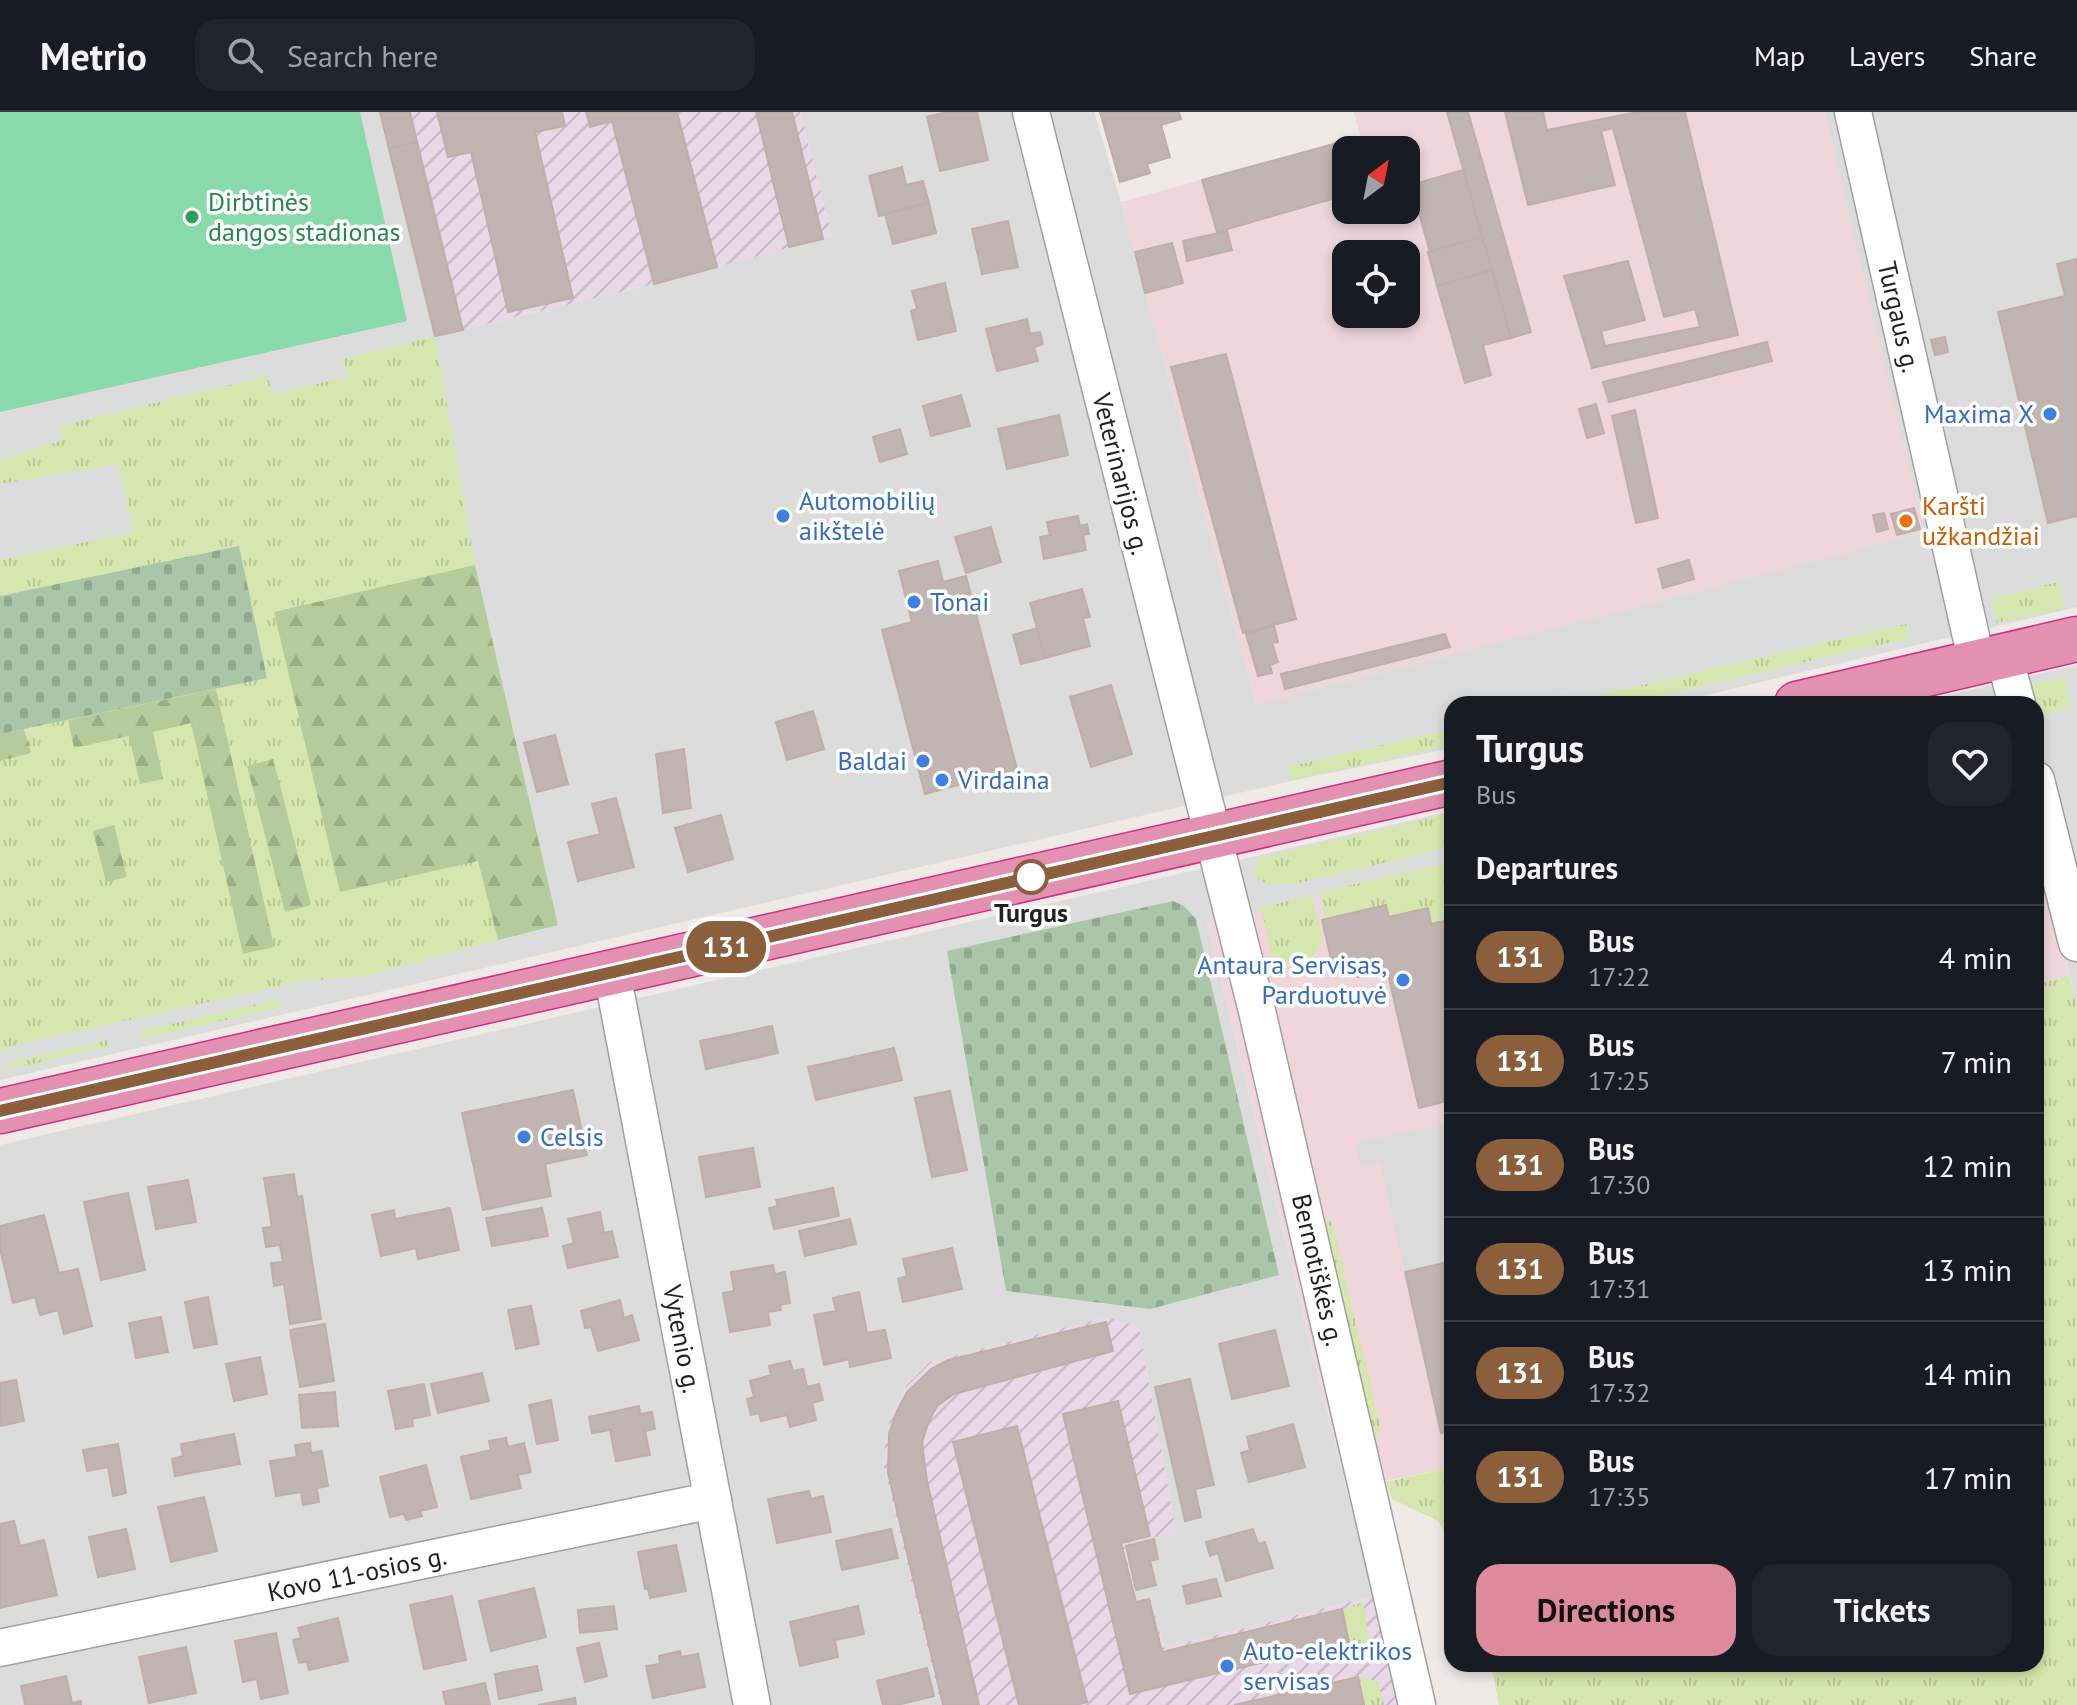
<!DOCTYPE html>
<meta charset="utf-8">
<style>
:root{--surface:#171b24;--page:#20242c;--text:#f1f3f6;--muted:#9ea1a6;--line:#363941;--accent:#dd8a9c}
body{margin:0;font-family:"PT Sans",sans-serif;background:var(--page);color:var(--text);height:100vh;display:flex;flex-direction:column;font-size:30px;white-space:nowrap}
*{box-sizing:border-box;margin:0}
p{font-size:26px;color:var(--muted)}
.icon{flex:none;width:44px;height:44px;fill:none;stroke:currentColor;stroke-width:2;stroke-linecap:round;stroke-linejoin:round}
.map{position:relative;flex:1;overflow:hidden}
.panel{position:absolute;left:1444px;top:584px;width:600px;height:976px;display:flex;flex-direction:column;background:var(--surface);border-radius:24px;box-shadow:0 4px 12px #0003}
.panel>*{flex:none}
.badge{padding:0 16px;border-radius:26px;font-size:28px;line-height:52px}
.needle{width:52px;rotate:32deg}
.fabs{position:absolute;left:1332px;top:24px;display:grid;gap:16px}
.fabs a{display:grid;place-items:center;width:88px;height:88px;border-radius:16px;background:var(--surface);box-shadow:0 4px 12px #0003;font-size:40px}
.map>.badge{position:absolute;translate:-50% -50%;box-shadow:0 0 0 4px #fff}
h2{padding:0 32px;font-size:30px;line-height:72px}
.round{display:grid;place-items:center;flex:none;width:84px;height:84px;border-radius:24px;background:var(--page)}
.head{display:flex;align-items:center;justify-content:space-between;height:136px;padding:0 32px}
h1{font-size:38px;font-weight:600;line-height:60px}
.primary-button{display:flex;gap:16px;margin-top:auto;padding:16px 32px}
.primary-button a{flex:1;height:92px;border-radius:24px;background:var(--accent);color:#111;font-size:32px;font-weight:600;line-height:92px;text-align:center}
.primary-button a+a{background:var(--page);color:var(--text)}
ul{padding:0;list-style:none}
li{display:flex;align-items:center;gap:24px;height:104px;padding:0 32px;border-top:2px solid var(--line)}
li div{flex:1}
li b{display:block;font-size:30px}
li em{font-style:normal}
li .badge{min-width:88px;font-weight:700;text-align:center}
header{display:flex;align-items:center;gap:48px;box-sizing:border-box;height:112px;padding:0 40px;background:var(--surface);border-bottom:2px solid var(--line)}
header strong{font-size:38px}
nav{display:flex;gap:44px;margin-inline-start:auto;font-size:28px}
.search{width:560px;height:72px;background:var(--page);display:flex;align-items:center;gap:20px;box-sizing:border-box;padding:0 28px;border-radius:24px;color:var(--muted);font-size:30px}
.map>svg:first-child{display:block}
</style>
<header>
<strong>Metrio</strong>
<div class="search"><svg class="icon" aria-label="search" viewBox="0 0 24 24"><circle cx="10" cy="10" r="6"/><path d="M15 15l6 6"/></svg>Search here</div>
<nav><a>Map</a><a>Layers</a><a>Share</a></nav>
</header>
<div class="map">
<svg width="2077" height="1593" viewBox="0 0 2077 1593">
<defs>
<pattern id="industrial-furrows" width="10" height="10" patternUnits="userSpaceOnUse" patternTransform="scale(2)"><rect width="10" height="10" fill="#e8d8e8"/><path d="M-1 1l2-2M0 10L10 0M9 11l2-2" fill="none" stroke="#c7b9c7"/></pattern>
<pattern id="grass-tufts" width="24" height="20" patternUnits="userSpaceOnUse" patternTransform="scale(2)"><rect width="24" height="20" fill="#d5e7ae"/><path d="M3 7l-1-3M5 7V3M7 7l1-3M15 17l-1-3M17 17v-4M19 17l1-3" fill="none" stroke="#b6c695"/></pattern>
<pattern id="forest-firs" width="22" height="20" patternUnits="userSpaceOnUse" patternTransform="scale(2)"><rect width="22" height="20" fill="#b4cc9c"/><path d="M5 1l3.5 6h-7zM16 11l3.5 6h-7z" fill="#9aaf86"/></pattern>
<pattern id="cemetery-stones" width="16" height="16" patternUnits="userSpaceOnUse" patternTransform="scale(2)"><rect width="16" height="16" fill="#a9c7a8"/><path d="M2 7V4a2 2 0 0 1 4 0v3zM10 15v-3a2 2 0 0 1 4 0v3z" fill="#91aa90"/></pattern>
</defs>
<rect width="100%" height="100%" fill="#efeae6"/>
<g fill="#dddcdc">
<polygon points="0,0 380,0 435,224 654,172 832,124 800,0 1094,0 1121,90 1256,592 1924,420 1824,0 2077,0 2077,495 1668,592 1452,592 1452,636 1291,669 0,968"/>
<polygon points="2077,553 2077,894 2036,726 2036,592 1911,592"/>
<polygon points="1452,699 1452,756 1207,811 1373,1484 1164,1536 1150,1484 1136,1487 1124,1432 1176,1419 1139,1216 882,1348 941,1593 0,1593 0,1033"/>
</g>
<g fill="#efd6da" fill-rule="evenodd">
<path d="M1354,0H1824L1925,420L1256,592L1121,90L1360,24ZM1346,38H1406V98H1346ZM1346,142H1406V202H1346Z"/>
<polygon points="2036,726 2069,864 2036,872"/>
<polygon points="1452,756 1452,1355 1347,1377 1207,810"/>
</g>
<g fill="url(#industrial-furrows)">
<polygon points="380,0 800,0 832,124 654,172 435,224"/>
<polygon points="1107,1205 1139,1215 1176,1420 1124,1432 1136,1487 1150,1484 1164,1536 1373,1484 1398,1593 941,1593 882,1348 891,1301 907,1273 930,1250"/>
</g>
<g fill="url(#grass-tufts)">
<polygon points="435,224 475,453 275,500 478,749 498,828 365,864 303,869 12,934 0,940 0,622 267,565 239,434 0,484 0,448 134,420 118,352 0,372 0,348 63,328 59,314 267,264 273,282 347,265 343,247"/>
<polygon points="2059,470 2065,496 1997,511 1991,486"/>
<polygon points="1906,512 1909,526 1623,592 1560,592"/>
<polygon points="2064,566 2071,596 2036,604 2036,592 2030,592 2026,574"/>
<polygon points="1452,617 1452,632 1291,669 1287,655"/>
<polygon points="1452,701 1452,735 1294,772 1266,772 1254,764 1259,746"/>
<polygon points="1452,750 1452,807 1431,812 1427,796 1389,805 1385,793 1325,807 1320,780"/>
<polygon points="1311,783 1323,828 1312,847 1285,852 1272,843 1261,796"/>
<polygon points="2069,864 2077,894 2077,1593 1499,1593 1491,1552 2036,1552 2036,872"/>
<polygon points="279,887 281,895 143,927 141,919"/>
<polygon points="108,928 109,934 2,959 15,949"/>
<polygon points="1332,1109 1382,1323 1363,1309 1319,1112"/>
<polygon points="1452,1355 1452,1432 1438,1409 1392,1387 1386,1370"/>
<polygon points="1363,1490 1371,1539 1352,1543 1342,1497"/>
<polygon points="1358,1565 1378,1569 1384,1593 1364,1593"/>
</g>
<g fill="url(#forest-firs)">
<polygon points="475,453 558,813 498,828 478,749 340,780 274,500"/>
<polygon points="216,577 274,835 243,842 191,611 153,620 163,667 140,672 129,624 74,636 68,608"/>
<polygon points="24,617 31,641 0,649 0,622"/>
<polygon points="273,647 311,793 285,800 247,654"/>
<polygon points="114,713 127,765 106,770 93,719"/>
</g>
<g fill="url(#cemetery-stones)">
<polygon points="239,434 267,566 0,622 0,484"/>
<polygon points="1173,789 1184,794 1196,807 1279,1163 1150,1197 1006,1179 947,839"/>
</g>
<polygon fill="#88daaa" points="0,0 360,0 407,209 0,300"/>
<g fill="#dbdbdb">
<polygon points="1053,0 1094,0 1113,64 1073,74"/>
<polygon points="1966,79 1998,200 2047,410 2077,404 2077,455 1961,483 1875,99"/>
<polygon points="1887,436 1902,497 1508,592 1452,592 1452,606 1278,648 1265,593"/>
<polygon points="1452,1010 1452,1149 1405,1160 1380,1051 1361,1055 1356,1031"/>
</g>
<g fill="#c0b5b2" stroke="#c0aea9" stroke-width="2">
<polygon points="380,0 410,0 417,30 389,37"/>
<polygon points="437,0 562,0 565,14 535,20 573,186 508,200 471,40 448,45"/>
<polygon points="586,0 677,0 717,155 654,172 612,9 590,15"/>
<polygon points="756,0 792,0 823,127 789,135"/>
<polygon points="947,0 977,0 988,48 940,59 927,5"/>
<polygon points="1100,0 1179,0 1181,7 1161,13 1170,45 1147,52 1150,61 1120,70"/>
<polygon points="1447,0 1468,0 1531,220 1511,226"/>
<polygon points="1505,0 1543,0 1547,18 1638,0 1685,0 1738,223 1592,256 1564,164 1628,149 1645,208 1601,219 1605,234 1700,215 1695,197 1664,205 1613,16 1601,19 1615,73 1528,93"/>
<polygon points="1352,27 1355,38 1346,38 1346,83 1217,120 1202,68"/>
<polygon points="417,30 463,218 435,224 389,37"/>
<polygon points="902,55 906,73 923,69 929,91 879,104 869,64"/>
<polygon points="1463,58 1482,125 1430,140 1411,73"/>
<polygon points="929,91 936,121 893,132 885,102"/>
<polygon points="1008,109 1018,155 982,162 972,117"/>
<polygon points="1227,119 1232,138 1187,149 1183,129"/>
<polygon points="1482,125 1492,158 1437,174 1428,140"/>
<polygon points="1172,131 1183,171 1145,181 1135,140"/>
<polygon points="2077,147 2077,404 2048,411 1998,200 2065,184 2057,152"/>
<polygon points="1492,158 1511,226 1483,233 1491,263 1465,271 1437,174"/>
<polygon points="945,171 956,219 918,228 911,199 917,197 912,179"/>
<polygon points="1027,207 1030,222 1040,220 1043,232 1034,235 1038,249 997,259 986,217"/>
<polygon points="1945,225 1948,240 1935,243 1931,228"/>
<polygon points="1767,230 1772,249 1609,290 1603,270"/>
<polygon points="1226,242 1296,507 1243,521 1171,255"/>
<polygon points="961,283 970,314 931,324 923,294"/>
<polygon points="1596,292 1604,321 1587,326 1579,297"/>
<polygon points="1635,298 1658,406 1636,411 1612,304"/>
<polygon points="1059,303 1068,343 1007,357 998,317"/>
<polygon points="900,317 907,342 880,350 873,325"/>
<polygon points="1914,396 1920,417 1897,423 1891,402"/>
<polygon points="1884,401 1888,417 1877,420 1873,403"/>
<polygon points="1078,404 1080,414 1087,412 1089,422 1083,423 1086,438 1044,447 1040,425 1050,423 1047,410"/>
<polygon points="991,415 1001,450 966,461 955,425"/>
<polygon points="1689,448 1694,467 1663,476 1658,457"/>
<polygon points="938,449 943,470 966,464 1017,657 925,682 882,518 912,510 899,459"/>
<polygon points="1082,477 1090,505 1083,506 1090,534 1045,546 1030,491"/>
<polygon points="1274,514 1278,530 1272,531 1278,550 1270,553 1272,561 1258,564 1246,522"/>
<polygon points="1037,516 1045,546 1021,552 1013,523"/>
<polygon points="1445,522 1450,535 1285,577 1281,562"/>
<polygon points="1111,573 1132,642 1091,655 1070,585"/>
<polygon points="813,599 824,637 787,648 776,610"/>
<polygon points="555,623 568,672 537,680 524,631"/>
<polygon points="684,637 691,696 663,701 656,642"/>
<polygon points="616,686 634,755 578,769 568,730 600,722 592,692"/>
<polygon points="721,703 733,747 688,760 675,716"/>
<polygon points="1386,793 1389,805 1428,796 1431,812 1452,807 1452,988 1419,996 1387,858 1358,865 1356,855 1334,860 1322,808"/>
<polygon points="772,914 778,941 706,957 700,929"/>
<polygon points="894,936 902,968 816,988 808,955"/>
<polygon points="573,978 587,1043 545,1052 551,1084 483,1098 462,1001"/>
<polygon points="950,979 967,1058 932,1065 915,986"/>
<polygon points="753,1036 760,1075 706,1085 699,1045"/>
<polygon points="294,1062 297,1085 302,1084 321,1207 290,1212 284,1172 274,1174 271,1151 283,1150 280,1133 266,1135 263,1116 272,1115 264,1066"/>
<polygon points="188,1068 196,1110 156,1117 148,1075"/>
<polygon points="833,1076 839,1104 774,1117 769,1096 778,1094 776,1088"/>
<polygon points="128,1081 145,1158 101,1168 84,1090"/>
<polygon points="450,1096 459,1138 418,1147 416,1136 381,1144 372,1103 394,1098 395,1107"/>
<polygon points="542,1096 548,1124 492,1134 486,1106"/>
<polygon points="600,1100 604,1121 612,1119 618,1145 568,1156 563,1134 574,1131 568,1107"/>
<polygon points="44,1103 59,1161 78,1157 92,1214 64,1222 58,1198 40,1203 35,1185 13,1191 0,1137 0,1114"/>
<polygon points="850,1107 856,1132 805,1144 799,1119"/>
<polygon points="952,1136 962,1177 903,1190 898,1167 907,1164 903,1147"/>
<polygon points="1452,1149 1452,1318 1441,1321 1405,1160"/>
<polygon points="773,1153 775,1162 785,1160 790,1191 780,1193 781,1198 768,1200 770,1213 730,1220 723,1181 734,1179 731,1160"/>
<polygon points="859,1180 867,1221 885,1218 891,1246 850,1255 849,1247 824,1253 814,1203 836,1199 833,1186"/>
<polygon points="208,1185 217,1232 194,1236 185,1190"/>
<polygon points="620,1188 624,1206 632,1203 639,1228 598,1239 591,1215 585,1216 581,1199"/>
<polygon points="531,1194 539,1232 516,1237 508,1198"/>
<polygon points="161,1205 168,1240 136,1246 129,1211"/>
<polygon points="1106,1210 1113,1239 954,1282 937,1294 928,1311 922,1331 927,1369 979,1593 943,1593 888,1361 889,1322 896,1301 907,1280 931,1257 948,1248"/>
<polygon points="325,1212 334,1269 300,1275 290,1218"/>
<polygon points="1275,1218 1289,1274 1232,1287 1219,1232"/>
<polygon points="260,1245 267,1282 234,1289 226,1252"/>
<polygon points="790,1249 793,1259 803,1257 807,1275 819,1272 823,1288 812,1291 816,1308 790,1315 787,1303 761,1309 759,1301 751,1303 747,1287 754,1285 750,1269 771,1263 769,1254"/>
<polygon points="482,1261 489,1289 438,1301 431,1272"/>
<polygon points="1190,1267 1214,1373 1195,1377 1201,1405 1185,1409 1155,1275"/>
<polygon points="16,1268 24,1309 0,1314 0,1271"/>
<polygon points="424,1272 430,1303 412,1307 413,1314 396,1317 388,1279"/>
<polygon points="335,1280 338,1314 302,1316 299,1283"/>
<polygon points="551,1288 558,1328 537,1332 529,1293"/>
<polygon points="1118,1289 1150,1424 1121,1431 1136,1490 1149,1487 1162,1540 1342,1497 1349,1530 1130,1582 1063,1302"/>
<polygon points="639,1294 640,1302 652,1300 655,1317 645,1319 650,1343 616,1349 610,1318 592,1321 589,1305"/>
<polygon points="1293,1312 1305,1355 1249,1370 1241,1341 1250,1338 1247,1325"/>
<polygon points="1017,1314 1087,1590 1076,1593 1019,1593 953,1330"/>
<polygon points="234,1322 240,1352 175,1364 172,1347 183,1344 181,1332"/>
<polygon points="506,1326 508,1335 524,1331 531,1360 518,1363 521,1376 471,1387 461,1345 491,1338 489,1329"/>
<polygon points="310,1331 311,1341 322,1339 328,1374 317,1376 319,1390 303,1393 301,1380 276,1384 270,1349 297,1345 295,1333"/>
<polygon points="118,1332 126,1381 113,1384 108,1355 87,1359 83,1338"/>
<polygon points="426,1353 437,1395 420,1399 422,1404 406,1408 404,1402 390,1405 380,1365"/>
<polygon points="809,1379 811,1387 823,1384 831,1420 777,1431 768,1387"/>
<polygon points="204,1385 217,1439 171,1450 158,1395"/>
<polygon points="14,1409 20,1434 44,1428 57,1483 0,1496 0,1412"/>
<polygon points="126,1417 135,1457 98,1465 89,1425"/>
<polygon points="891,1417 898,1446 842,1458 836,1429"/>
<polygon points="1253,1417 1258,1432 1265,1430 1273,1456 1226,1469 1218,1441 1210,1444 1206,1430"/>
<polygon points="1154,1427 1158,1447 1150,1449 1156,1473 1136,1478 1126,1434"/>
<polygon points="676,1433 686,1479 650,1486 648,1477 645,1477 638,1440"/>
<polygon points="1216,1467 1221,1484 1187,1492 1183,1474"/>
<polygon points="534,1476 546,1525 491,1539 479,1489"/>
<polygon points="452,1484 466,1548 424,1557 410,1493"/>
<polygon points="614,1494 617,1517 580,1521 578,1498"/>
<polygon points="858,1494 864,1522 835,1528 838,1545 800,1554 790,1510"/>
<polygon points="338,1506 348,1549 309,1558 307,1550 299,1551 293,1528 301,1526 298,1516"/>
<polygon points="276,1521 288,1581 261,1587 257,1567 243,1570 235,1529"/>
<polygon points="599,1531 607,1564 585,1570 577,1536"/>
<polygon points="186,1535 196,1581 149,1591 139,1545"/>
<polygon points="680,1539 681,1545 698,1542 705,1575 653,1586 646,1554 660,1552 659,1544"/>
<polygon points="537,1554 542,1578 499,1587 495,1562"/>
<polygon points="927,1556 934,1584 897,1593 883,1593 877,1569"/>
<polygon points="66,1564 72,1591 81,1589 81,1593 25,1593 21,1574"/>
<polygon points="1358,1565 1364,1593 1234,1593"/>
<polygon points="485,1571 490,1593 446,1593 443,1580"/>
<polygon points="575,1586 576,1593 538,1593"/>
</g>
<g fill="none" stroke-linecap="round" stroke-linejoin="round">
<defs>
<g id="minor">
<polyline points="1031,0 1257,899 1417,1593"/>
<polyline points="1853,0 1977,551"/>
<polyline points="2004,544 2017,592"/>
<polyline points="2036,668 2077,831"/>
<polyline points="612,861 752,1593"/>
<polyline points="0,1536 713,1388"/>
</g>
<g id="highway">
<polyline points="1797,592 2077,527"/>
<polyline points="0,999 1452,670"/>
</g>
</defs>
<use href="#minor" stroke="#a0a0a0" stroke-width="39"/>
<use href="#highway" stroke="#d22e87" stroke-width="47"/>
<use href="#minor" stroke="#fff" stroke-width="36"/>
<use href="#highway" stroke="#e291b1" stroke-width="44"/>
</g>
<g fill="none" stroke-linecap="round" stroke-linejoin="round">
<defs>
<polyline id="line" points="0,999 1452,670"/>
</defs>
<use href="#line" stroke="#fff" stroke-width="18"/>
<use href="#line" stroke="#8b5e3c" stroke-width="12"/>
</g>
<circle fill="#2e9e5b" stroke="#fff" stroke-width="3" cx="192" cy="105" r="8"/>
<g fill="#3f7fe0" stroke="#fff" stroke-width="3">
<circle cx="2050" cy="302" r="8"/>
<circle cx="783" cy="404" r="8"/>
<circle cx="914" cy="490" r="8"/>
<circle cx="923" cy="649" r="8"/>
<circle cx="942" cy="668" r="8"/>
<circle cx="1403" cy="868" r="8"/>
<circle cx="524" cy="1025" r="8"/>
<circle cx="1227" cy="1554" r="8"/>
</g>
<circle fill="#e8710a" stroke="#fff" stroke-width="3" cx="1906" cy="409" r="8"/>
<circle fill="#fff" stroke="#8b5e3c" stroke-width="4" cx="1031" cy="765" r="16"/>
<g text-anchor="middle" stroke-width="7" stroke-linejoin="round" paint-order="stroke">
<g font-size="26" fill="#27864d" stroke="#fff" text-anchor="start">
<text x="208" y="99">Dirbtinės<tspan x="208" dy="30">dangos stadionas</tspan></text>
</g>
<g font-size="26" fill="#1f1f1f" stroke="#fff">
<text transform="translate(1899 205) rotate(77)" y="9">Turgaus g.</text>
<text transform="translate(1121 362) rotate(76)" y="9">Veterinarijos g.</text>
<text transform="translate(1318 1158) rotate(77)" y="9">Bernotiškės g.</text>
<text transform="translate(682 1227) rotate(79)" y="9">Vytenio g.</text>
<text transform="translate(357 1462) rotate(-12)" y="9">Kovo 11-osios g.</text>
</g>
<g font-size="26" fill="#366cbe" stroke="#fff" text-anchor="start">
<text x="2034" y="311" text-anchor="end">Maxima X</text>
<text x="799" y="398">Automobilių<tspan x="799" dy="30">aikštelė</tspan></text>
<text x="930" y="499">Tonai</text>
<text x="907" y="658" text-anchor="end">Baldai</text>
<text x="958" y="677">Virdaina</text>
<text x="1387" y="862" text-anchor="end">Antaura Servisas,<tspan x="1387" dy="30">Parduotuvė</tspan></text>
<text x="540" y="1034">Celsis</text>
<text x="1243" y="1548">Auto-elektrikos<tspan x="1243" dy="30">servisas</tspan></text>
</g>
<g font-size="26" fill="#c56008" stroke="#fff" text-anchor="start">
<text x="1922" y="403">Karšti<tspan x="1922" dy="30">užkandžiai</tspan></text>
</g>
<g font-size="26" font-weight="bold" fill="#1f1f1f" stroke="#fff">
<text x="1031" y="810">Turgus</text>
</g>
</g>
</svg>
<div class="fabs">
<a><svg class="needle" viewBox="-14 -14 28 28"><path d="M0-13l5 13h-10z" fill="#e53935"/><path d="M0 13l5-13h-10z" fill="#9ea1a6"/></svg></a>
<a><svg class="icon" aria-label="locate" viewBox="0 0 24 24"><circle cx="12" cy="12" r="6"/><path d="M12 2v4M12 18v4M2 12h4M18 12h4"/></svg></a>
</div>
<b class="badge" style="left:726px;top:835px;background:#8b5e3c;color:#fff">131</b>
<section class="panel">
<div class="head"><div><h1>Turgus</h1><p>Bus</p></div><a class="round"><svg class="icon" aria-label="heart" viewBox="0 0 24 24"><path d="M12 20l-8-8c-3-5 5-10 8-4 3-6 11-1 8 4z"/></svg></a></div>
<h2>Departures</h2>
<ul>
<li><span class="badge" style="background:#8b5e3c;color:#fff">131</span><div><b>Bus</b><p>17:22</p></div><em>4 min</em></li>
<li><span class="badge" style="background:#8b5e3c;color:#fff">131</span><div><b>Bus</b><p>17:25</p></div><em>7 min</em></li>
<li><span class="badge" style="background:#8b5e3c;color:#fff">131</span><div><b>Bus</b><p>17:30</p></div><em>12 min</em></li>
<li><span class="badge" style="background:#8b5e3c;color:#fff">131</span><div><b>Bus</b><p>17:31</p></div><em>13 min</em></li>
<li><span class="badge" style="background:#8b5e3c;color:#fff">131</span><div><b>Bus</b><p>17:32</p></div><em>14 min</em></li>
<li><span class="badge" style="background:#8b5e3c;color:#fff">131</span><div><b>Bus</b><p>17:35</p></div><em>17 min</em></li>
</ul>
<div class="primary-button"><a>Directions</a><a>Tickets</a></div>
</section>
</div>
